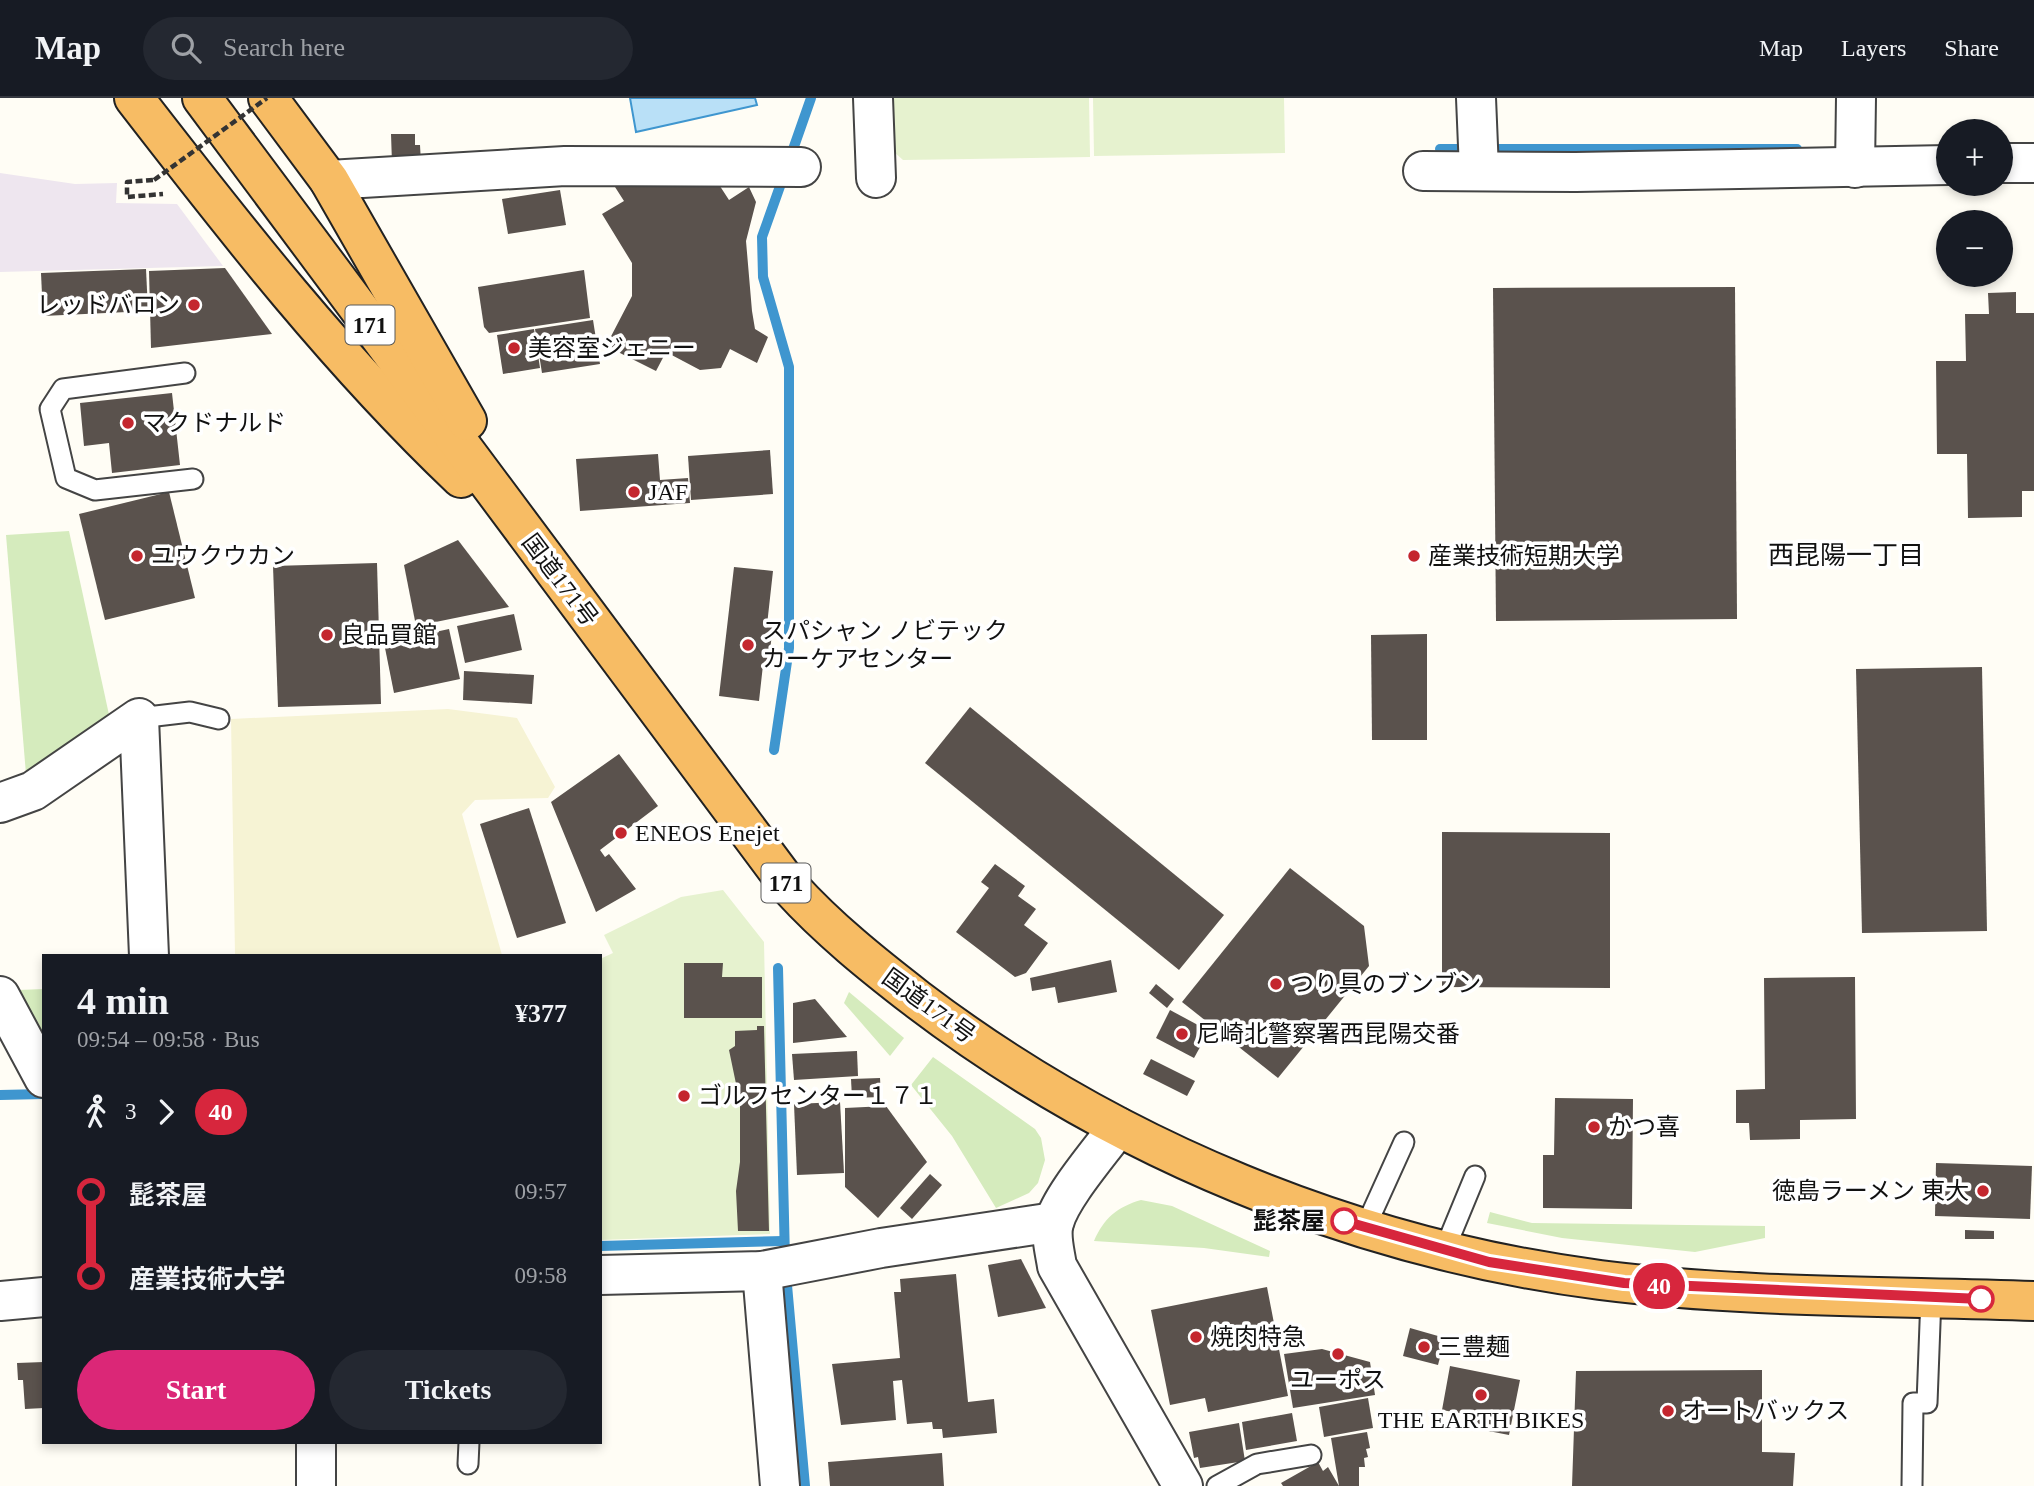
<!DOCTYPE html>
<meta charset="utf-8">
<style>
:root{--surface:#171b24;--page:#242831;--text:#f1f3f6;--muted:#9ea1a6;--line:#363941;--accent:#db2777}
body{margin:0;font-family:"Times New Roman","Noto Sans JP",serif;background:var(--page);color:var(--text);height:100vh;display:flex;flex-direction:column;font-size:26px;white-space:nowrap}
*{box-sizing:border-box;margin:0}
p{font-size:23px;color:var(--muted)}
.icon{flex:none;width:38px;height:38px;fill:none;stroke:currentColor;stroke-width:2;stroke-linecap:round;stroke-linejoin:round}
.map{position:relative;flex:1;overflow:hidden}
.drawer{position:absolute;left:42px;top:856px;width:560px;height:490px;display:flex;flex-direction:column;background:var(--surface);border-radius:0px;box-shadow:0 4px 10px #0003}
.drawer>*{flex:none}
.badge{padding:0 14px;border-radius:23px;font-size:24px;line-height:46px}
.fabs{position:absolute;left:1936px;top:21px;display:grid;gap:14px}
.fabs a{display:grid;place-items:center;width:77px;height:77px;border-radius:50%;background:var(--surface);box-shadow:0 4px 10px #0003;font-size:35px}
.map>.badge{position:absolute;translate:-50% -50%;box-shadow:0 0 0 4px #fff}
.legs{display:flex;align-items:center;gap:10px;height:77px;padding:0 35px;font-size:23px}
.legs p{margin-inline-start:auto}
.summary{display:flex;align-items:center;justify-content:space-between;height:119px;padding:0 35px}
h1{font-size:38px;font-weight:700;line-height:52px}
.button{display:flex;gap:14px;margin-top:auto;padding:14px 35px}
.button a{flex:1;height:80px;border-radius:42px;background:var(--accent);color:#fff;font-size:28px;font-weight:700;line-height:80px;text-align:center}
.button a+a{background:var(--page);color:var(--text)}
ul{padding:0 35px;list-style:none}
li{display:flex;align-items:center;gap:24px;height:84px;font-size:26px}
li i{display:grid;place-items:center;width:10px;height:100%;margin:0 9px;background:currentColor}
li i::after{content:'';width:18px;height:18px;margin:-9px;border:5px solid;border-radius:50%;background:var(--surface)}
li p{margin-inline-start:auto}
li:first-child i{background:linear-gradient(#0000 50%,currentColor 0)}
li:last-child i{background:linear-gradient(currentColor 50%,#0000 0)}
header{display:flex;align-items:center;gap:42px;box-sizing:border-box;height:98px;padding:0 35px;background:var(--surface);border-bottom:2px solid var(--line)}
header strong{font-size:33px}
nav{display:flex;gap:38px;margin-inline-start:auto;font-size:24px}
.search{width:490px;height:63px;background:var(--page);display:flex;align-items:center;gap:18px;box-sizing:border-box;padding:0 24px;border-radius:38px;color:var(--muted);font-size:26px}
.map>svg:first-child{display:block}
</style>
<header>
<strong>Map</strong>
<div class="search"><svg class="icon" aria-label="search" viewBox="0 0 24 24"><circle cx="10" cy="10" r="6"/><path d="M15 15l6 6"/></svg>Search here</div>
<nav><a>Map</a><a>Layers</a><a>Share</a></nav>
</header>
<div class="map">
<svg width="2034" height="1388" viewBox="0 0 2034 1388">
<rect width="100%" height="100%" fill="#fffdf5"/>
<polygon fill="#eee6ef" points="0,75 75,86 117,85 116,105 177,106 223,168 0,174"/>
<polygon fill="#f6f3d4" points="448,611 517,620 555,689 548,700 475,702 462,716 502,857 235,857 231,621"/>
<g fill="#d5ebbd">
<polygon points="69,433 113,635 27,688 6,437"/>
<polygon points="44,891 44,938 18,892"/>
<polygon points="849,894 904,940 890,958 844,905"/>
<polygon points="933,959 1035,1031 1041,1040 1045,1062 1038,1085 1029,1095 996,1110 952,1038 911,987"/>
<path d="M1141,1102L1172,1108L1270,1153L1269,1159L1204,1150L1094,1143C1104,1120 1117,1109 1141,1102Z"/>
<polygon points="1490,1114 1532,1125 1765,1128 1765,1140 1695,1154 1562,1140 1487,1125"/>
</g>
<g fill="#e6f2cf">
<polygon points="893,0 1089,0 1090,59 903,62 894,54"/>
<polygon points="1093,0 1284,0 1285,55 1094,58"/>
<polygon points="723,792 764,844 770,1136 600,1142 600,861 613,855 604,837 681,799"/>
</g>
<polygon fill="#b9e0f7" stroke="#3f96cf" stroke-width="2" points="630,0 755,0 757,7 636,34"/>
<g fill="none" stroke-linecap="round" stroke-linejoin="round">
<g stroke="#3f96cf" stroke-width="10">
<polyline points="1440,51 1471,51"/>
<polyline points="1486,51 1797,51"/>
<polyline points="790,60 811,0"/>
<polyline points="774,652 789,550 789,269 763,179 762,139 784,77"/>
<polyline points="778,870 785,1161"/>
<polyline points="0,997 44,996"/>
<polyline points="600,1148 783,1143"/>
<polyline points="786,1176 805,1388"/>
</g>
</g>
<g fill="#5a524d">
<polygon points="391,36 415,36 415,47 420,47 421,65 392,65"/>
<polygon points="716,82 729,102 749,89 756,104 746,143 752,213 755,231 768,239 757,265 730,251 721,270 700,272 666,254 656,273 606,248 632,198 632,165 602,116 624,103 615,89"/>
<polygon points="560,92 566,127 508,136 502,101"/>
<polygon points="225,170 272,236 151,250 149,173"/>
<polygon points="146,171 148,213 43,218 41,175"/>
<polygon points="584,172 590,220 489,235 484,229 478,189"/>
<polygon points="1735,189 1737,521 1496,523 1493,190"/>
<polygon points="2016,194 2016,215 2034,215 2034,393 2022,393 2022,419 1968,420 1967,356 1937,356 1936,263 1966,263 1965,216 1989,216 1988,195"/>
<polygon points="593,222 600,266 542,275 535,231"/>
<polygon points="534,231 540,270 503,276 497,237"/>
<polygon points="172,295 180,367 112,375 109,345 84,348 80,305"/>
<polygon points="770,352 773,396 691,402 688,358"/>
<polygon points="658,356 660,382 688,380 690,405 580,413 576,361"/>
<polygon points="169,394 195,500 105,522 79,416"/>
<polygon points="458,442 509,509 416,528 404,467"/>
<polygon points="377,465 381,606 278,609 273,468"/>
<polygon points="734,469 773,473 767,527 773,528 768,568 763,567 759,603 719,598"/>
<polygon points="514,516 522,552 465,565 457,528"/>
<polygon points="449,531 460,581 394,595 384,545"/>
<polygon points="1427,536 1427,642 1372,642 1371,537"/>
<polygon points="1982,569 1987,833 1862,835 1856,571"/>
<polygon points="464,573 534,577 532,606 463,602"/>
<polygon points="970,609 1224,817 1179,872 925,665"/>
<polygon points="619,656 658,708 600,752 605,759 609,756 636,791 596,814 551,704"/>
<polygon points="529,710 566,825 517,840 480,726"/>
<polygon points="1442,734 1610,735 1610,890 1442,889"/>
<polygon points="995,766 1025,788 1018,798 1036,811 1024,827 1048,845 1026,875 1015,879 956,834 989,790 981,784"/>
<polygon points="1290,770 1364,828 1369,868 1278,980 1182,904"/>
<polygon points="1111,862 1117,894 1058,905 1055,889 1032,893 1030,880"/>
<polygon points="684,865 723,865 722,879 762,879 762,920 684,920"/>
<polygon points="1855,879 1856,1021 1800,1022 1800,1041 1750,1042 1749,1025 1736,1025 1736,992 1765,991 1764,880"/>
<polygon points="1156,886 1174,901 1167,910 1149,895"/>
<polygon points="815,901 847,939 793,945 793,905"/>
<polygon points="1170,912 1209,933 1194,960 1156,940"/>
<polygon points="757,928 764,928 769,1133 738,1133 736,1093 740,1064 740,1005 729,952 735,948 735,933 757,932"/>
<polygon points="857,953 858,978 794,982 792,956"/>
<polygon points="1151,961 1195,983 1187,998 1143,976"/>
<polygon points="880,980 881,999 852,1000 851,981"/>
<polygon points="1555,1000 1633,1001 1632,1111 1543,1110 1543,1057 1554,1057"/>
<polygon points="840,1004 844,1075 797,1077 794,1006"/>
<polygon points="886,1008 927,1064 878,1120 845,1089 845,1010"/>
<polygon points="1936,1065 2032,1068 2030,1121 1935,1118"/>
<polygon points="930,1076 942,1087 912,1121 900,1110"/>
<polygon points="1965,1132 1994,1133 1994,1141 1965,1141"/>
<polygon points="1021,1161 1046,1210 998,1219 988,1167"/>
<polygon points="956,1176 968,1304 994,1301 997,1335 943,1340 942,1331 933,1331 932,1324 907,1326 902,1282 893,1283 896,1322 841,1327 832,1266 900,1260 894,1194 901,1194 900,1181"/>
<polygon points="1267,1189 1288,1298 1208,1314 1205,1300 1170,1307 1151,1212"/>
<polygon points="1410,1230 1445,1240 1438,1267 1403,1258"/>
<polygon points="1322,1251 1370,1264 1375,1297 1293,1310 1284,1256"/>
<polygon points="44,1264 44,1310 25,1311 23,1282 18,1282 17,1265"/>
<polygon points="1450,1268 1520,1282 1509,1337 1473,1330 1476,1318 1442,1312"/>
<polygon points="1762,1272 1762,1354 1795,1355 1793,1388 1572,1388 1576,1273"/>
<polygon points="1368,1300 1373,1330 1324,1339 1319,1309"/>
<polygon points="1292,1315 1297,1343 1246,1352 1242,1324"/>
<polygon points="1239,1325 1245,1363 1200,1370 1198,1359 1194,1360 1189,1334"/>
<polygon points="1367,1334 1370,1350 1366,1351 1368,1359 1364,1360 1365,1369 1359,1369 1359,1388 1283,1388 1281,1385 1318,1364 1323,1373 1328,1369 1339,1388 1331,1340"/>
<polygon points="942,1355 944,1388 830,1388 828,1364"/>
</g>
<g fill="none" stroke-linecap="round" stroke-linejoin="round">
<defs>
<g id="service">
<polyline points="185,275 63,291 50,311 66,380 95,392 193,381"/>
<polyline points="139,620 190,614 219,621"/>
<polyline points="1365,1130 1404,1044"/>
<polyline points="1444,1153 1475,1078"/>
<polyline points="468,1366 469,1344"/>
<polyline points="1217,1388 1257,1366 1311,1357"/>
<polyline points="1912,1388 1913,1305 1927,1305 1931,1199"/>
</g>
<g id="minor">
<polyline points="873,0 876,80"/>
<polyline points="1476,0 1479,72"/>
<polyline points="2000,65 2034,65"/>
<polyline points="1855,70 1856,0"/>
<polyline points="1423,73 1576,74 1948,67"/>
<polyline points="329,82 565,68 801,69"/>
<polyline points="0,705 33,693 139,620 149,858"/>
<polyline points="0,898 44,980"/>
<polyline points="762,1173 780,1388"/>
<polyline points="316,1388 316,1344"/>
</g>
<g id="tertiary">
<path d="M1118,1029C1101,1053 1061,1098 1054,1125C1050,1138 1055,1154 1057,1168L1183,1388"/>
<polyline points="600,1177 762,1173 881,1150 1054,1124"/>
<polyline points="0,1203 44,1199"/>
</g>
<g id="trunk">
<path d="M134,0C236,132 340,265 461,380"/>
<path d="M202,0L790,789C828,831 873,867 917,901C1114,1051 1355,1150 1600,1182C1741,1200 1892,1198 2034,1203"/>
<polyline points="268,0 329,82 467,323"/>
</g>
</defs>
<use href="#service" stroke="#444" stroke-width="23"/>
<use href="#minor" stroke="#444" stroke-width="42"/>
<use href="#tertiary" stroke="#444" stroke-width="42"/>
<use href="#trunk" stroke="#222" stroke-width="42"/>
<polyline stroke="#333" stroke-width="4.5" stroke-dasharray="7 3.5" stroke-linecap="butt" points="153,82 127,84 127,99 163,96"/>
<use href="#service" stroke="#fff" stroke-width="19"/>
<use href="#minor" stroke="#fff" stroke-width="38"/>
<use href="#tertiary" stroke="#fff" stroke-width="38"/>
<use href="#trunk" stroke="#f7bc64" stroke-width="38"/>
<polyline stroke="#333" stroke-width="4.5" stroke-dasharray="7 3.5" stroke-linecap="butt" points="154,82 267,0"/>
</g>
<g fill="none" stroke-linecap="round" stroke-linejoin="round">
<defs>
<polyline id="line-1" points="1344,1123 1489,1164 1624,1185 1981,1201"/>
</defs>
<use href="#line-1" stroke="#fff" stroke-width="16"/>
<use href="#line-1" stroke="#d7263d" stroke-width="10"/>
</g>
<g fill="#c4262e" stroke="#fff" stroke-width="2.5">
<circle cx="194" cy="207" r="7"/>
<circle cx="514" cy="250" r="7"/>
<circle cx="128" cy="325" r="7"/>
<circle cx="634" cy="394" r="7"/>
<circle cx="137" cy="458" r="7"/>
<circle cx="1414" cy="458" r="7"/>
<circle cx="327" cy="537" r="7"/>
<circle cx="748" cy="547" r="7"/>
<circle cx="621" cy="735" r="7"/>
<circle cx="1276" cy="886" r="7"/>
<circle cx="1182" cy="936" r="7"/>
<circle cx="684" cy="998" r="7"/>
<circle cx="1594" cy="1029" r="7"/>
<circle cx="1983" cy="1093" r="7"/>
<circle cx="1196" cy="1239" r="7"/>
<circle cx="1424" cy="1249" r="7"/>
<circle cx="1338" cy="1256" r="7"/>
<circle cx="1481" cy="1297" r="7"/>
<circle cx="1668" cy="1313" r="7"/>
</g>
<g fill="#fff" stroke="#d7263d" stroke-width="3.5">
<circle cx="1344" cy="1123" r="12"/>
<circle cx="1981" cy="1201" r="12"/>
</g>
<g text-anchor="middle" stroke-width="7" stroke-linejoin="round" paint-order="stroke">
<g fill="#fff" stroke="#585858" stroke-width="2">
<rect x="345.5" y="207.5" width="49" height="39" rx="5"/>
<rect x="761.5" y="765.5" width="49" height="39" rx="5"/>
</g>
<g font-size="23" font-weight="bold" fill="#111">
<text x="370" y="235">171</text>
<text x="786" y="793">171</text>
</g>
<g font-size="24" fill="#111" stroke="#fff" text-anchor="start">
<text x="180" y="215" text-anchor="end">レッドバロン</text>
<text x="528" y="258">美容室ジェニー</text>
<text x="142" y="333">マクドナルド</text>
<text x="648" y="402">JAF</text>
<text x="151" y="466">ユウクウカン</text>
<text x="1428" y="466">産業技術短期大学</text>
<text x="762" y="541">スパシャン ノビテック<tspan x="762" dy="28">カーケアセンター</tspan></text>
<text x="341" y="545">良品買館</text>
<text x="635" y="743">ENEOS Enejet</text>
<text x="1290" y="894">つり具のブンブン</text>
<text x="1196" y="944">尼崎北警察署西昆陽交番</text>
<text x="698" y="1006">ゴルフセンター１７１</text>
<text x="1608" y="1037">かつ喜</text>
<text x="1969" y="1101" text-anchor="end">徳島ラーメン 東大</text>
<text x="1210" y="1247">焼肉特急</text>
<text x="1438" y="1257">三豊麺</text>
<text x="1338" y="1290" text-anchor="middle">ユーポス</text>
<text x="1682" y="1321">オートバックス</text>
<text x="1481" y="1330" text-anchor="middle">THE EARTH BIKES</text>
</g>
<g font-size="24" fill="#111" stroke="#fff">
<text transform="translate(560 482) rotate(53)" y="8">国道171号</text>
<text transform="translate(929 908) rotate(36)" y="8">国道171号</text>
</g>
<g font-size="24" font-weight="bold" fill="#111" stroke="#fff" text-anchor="end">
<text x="1325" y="1131">髭茶屋</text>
</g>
<g font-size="26" fill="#111" stroke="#fff">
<text x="1846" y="466">西昆陽一丁目</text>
</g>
</g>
</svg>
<div class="fabs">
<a>+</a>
<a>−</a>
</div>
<b class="badge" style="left:1659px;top:1188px;background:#d7263d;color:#fff">40</b>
<section class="drawer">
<div class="summary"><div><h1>4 min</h1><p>09:54 – 09:58 · Bus</p></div><b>¥377</b></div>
<div class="legs"><svg class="icon" aria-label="walk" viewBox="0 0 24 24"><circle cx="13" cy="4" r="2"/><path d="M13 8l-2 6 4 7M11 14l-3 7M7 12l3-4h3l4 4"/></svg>3<svg class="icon" aria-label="forward" viewBox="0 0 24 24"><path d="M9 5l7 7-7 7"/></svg><b class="badge" style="background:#d7263d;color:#fff">40</b></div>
<ul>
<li><i style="color:#d7263d"></i><b>髭茶屋</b><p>09:57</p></li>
<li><i style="color:#d7263d"></i><b>産業技術大学</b><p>09:58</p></li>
</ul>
<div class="button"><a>Start</a><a>Tickets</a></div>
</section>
</div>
